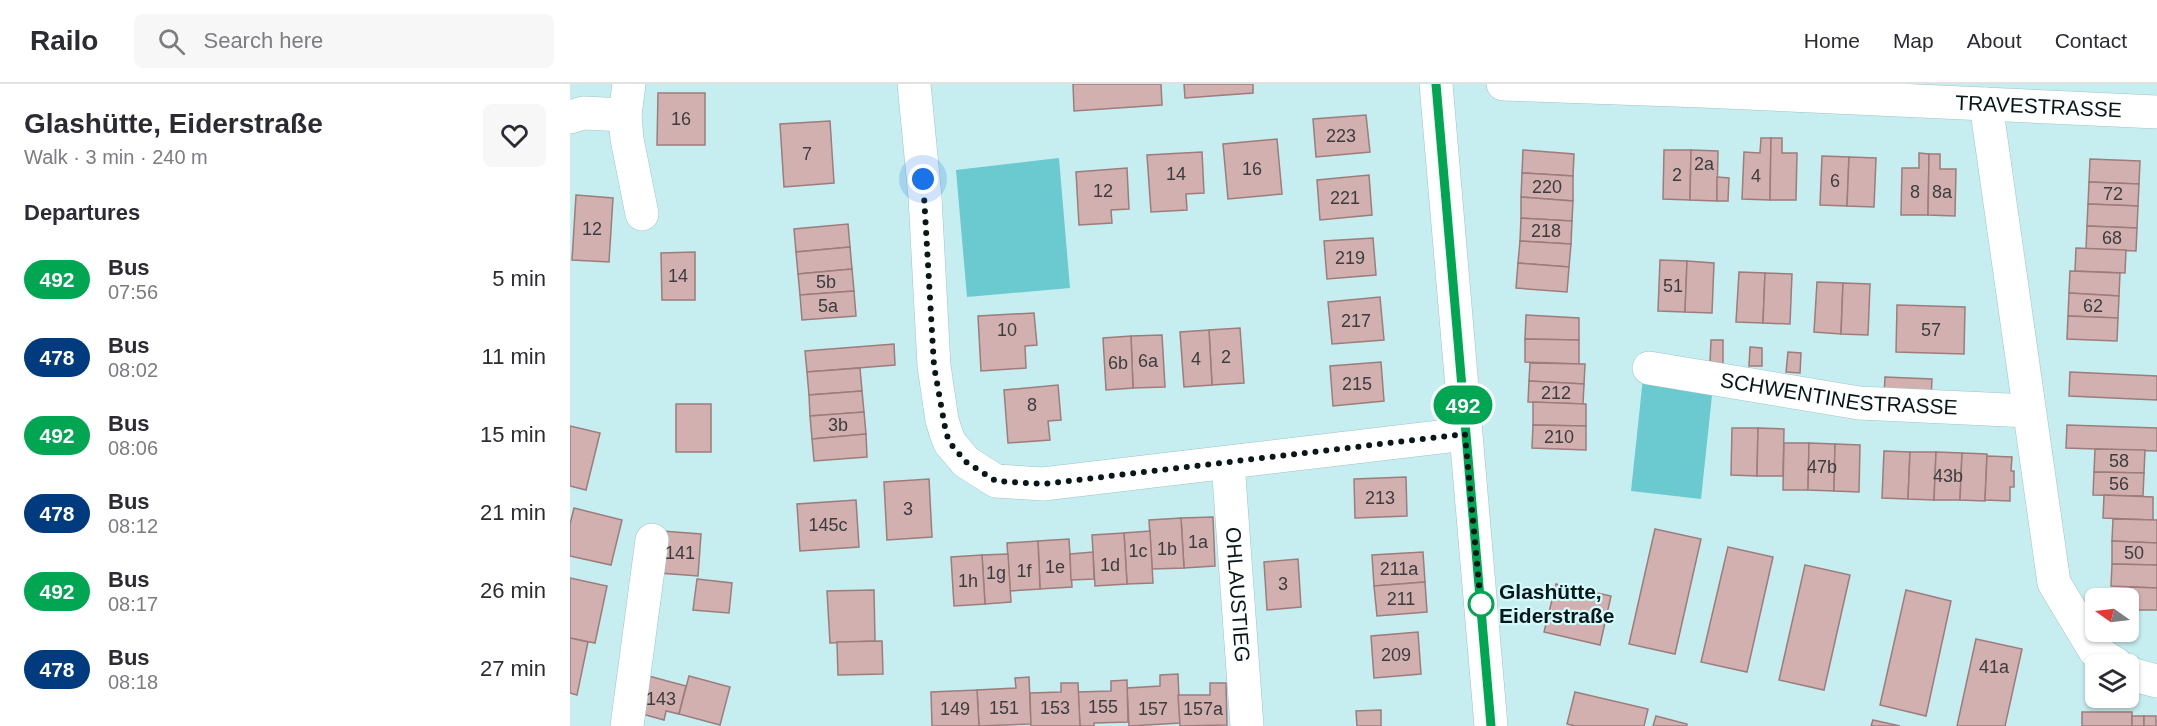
<!DOCTYPE html>
<meta charset="utf-8">
<style>
:root{--surface:#fff;--page:#f7f7f7;--text:#2b2b33;--muted:#7c7c81;--line:#e1e1e2}
body{margin:0;font-family:Helvetica,sans-serif;background:var(--page);color:var(--text);height:100vh;display:flex;flex-direction:column;font-size:22px;white-space:nowrap}
*{box-sizing:border-box;margin:0}
p{font-size:20px;color:var(--muted)}
.icon{flex:none;width:33px;height:33px;fill:none;stroke:currentColor;stroke-width:2;stroke-linecap:round;stroke-linejoin:round}
.map{position:relative;flex:1;overflow:hidden}
.details{display:flex;flex-direction:column;background:var(--surface);width:570px}
.details>*{flex:none}
.badge{padding:0 12px;border-radius:20px;font-size:21px;line-height:39px}
.needle{width:39px;rotate:284deg}
.buttons{position:absolute;left:1515px;top:504px;display:grid;gap:12px}
.buttons a{display:grid;place-items:center;width:54px;height:54px;border-radius:9px;background:var(--surface);box-shadow:0 2px 4px #0004;font-size:30px}
.you{position:absolute;width:30px;height:30px;margin:-15px;border:4px solid #fff;border-radius:50%;background:#1a73e8;box-shadow:0 0 0 9px #1a73e833}
.map>.badge{position:absolute;translate:-50% -50%;box-shadow:0 0 0 3px #fff}
h2{padding:0 24px;font-size:22px;line-height:54px}
.round{display:grid;place-items:center;flex:none;width:63px;height:63px;border-radius:9px;background:var(--page)}
.overview{display:flex;align-items:center;justify-content:space-between;height:102px;padding:0 24px}
h1{font-size:28px;font-weight:700;line-height:45px}
ul{padding:0;list-style:none}
li{display:flex;align-items:center;gap:18px;height:78px;padding:0 24px}
li div{flex:1}
li b{display:block;font-size:22px}
li em{font-style:normal}
li .badge{min-width:66px;font-weight:700;text-align:center}
header{display:flex;align-items:center;gap:36px;box-sizing:border-box;height:84px;padding:0 30px;background:var(--surface);border-bottom:2px solid var(--line)}
header strong{font-size:28px}
nav{display:flex;gap:33px;margin-inline-start:auto;font-size:21px}
.search{width:420px;height:54px;background:var(--page);display:flex;align-items:center;gap:15px;box-sizing:border-box;padding:0 21px;border-radius:9px;color:var(--muted);font-size:22px}
main{display:flex;flex:1;min-height:0}
.map>svg:first-child{display:block}
</style>
<header>
<strong>Railo</strong>
<div class="search"><svg class="icon" aria-label="search" viewBox="0 0 24 24"><circle cx="10" cy="10" r="6"/><path d="M15 15l6 6"/></svg>Search here</div>
<nav><a>Home</a><a>Map</a><a>About</a><a>Contact</a></nav>
</header>
<main>
<section class="details">
<div class="overview"><div><h1>Glashütte, Eiderstraße</h1><p>Walk · 3 min · 240 m</p></div><a class="round"><svg class="icon" aria-label="heart" viewBox="0 0 24 24"><path d="M12 20l-8-8c-3-5 5-10 8-4 3-6 11-1 8 4z"/></svg></a></div>
<h2>Departures</h2>
<ul>
<li><span class="badge" style="background:#00a651;color:#fff">492</span><div><b>Bus</b><p>07:56</p></div><em>5 min</em></li>
<li><span class="badge" style="background:#003b80;color:#fff">478</span><div><b>Bus</b><p>08:02</p></div><em>11 min</em></li>
<li><span class="badge" style="background:#00a651;color:#fff">492</span><div><b>Bus</b><p>08:06</p></div><em>15 min</em></li>
<li><span class="badge" style="background:#003b80;color:#fff">478</span><div><b>Bus</b><p>08:12</p></div><em>21 min</em></li>
<li><span class="badge" style="background:#00a651;color:#fff">492</span><div><b>Bus</b><p>08:17</p></div><em>26 min</em></li>
<li><span class="badge" style="background:#003b80;color:#fff">478</span><div><b>Bus</b><p>08:18</p></div><em>27 min</em></li>
</ul>
</section>
<div class="map">
<svg width="1587" height="642" viewBox="0 0 1587 642">
<rect width="100%" height="100%" fill="#c6edef"/>
<g fill="#6bcacf">
<polygon points="489,74 500,204 397,213 386,86"/>
<polygon points="1073,294 1143,302 1131,415 1061,407"/>
</g>
<g fill="#d3b0b0" stroke="#9d7c7c" stroke-width="1.5">
<polygon points="503,0 591,0 592,21 504,27"/>
<polygon points="614,0 683,0 683,9 615,14"/>
<polygon points="88,9 135,9 135,61 87,61"/>
<polygon points="796,31 800,68 746,73 743,35"/>
<polygon points="260,37 264,99 214,103 210,40"/>
<polygon points="1191,54 1201,54 1200,116 1172,115 1174,68 1190,69"/>
<polygon points="1201,54 1212,54 1212,69 1227,69 1226,116 1200,116"/>
<polygon points="707,55 712,110 658,115 653,60"/>
<polygon points="953,66 1004,70 1003,92 952,89"/>
<polygon points="1094,66 1121,66 1120,116 1093,115"/>
<polygon points="1121,66 1148,67 1147,117 1120,116"/>
<polygon points="632,68 634,109 616,110 617,126 581,128 577,71"/>
<polygon points="1349,69 1359,70 1358,131 1331,131 1332,84 1349,84"/>
<polygon points="1359,70 1370,70 1370,85 1386,85 1385,132 1358,131"/>
<polygon points="1252,72 1279,73 1277,122 1250,121"/>
<polygon points="1279,73 1306,74 1304,123 1277,122"/>
<polygon points="1520,75 1570,77 1569,100 1519,98"/>
<polygon points="557,84 559,125 541,126 542,139 509,141 506,88"/>
<polygon points="952,89 1003,92 1003,117 951,113"/>
<polygon points="799,91 802,131 750,136 747,96"/>
<polygon points="1147,93 1159,94 1158,117 1147,117"/>
<polygon points="1519,98 1569,100 1568,122 1518,120"/>
<polygon points="6,111 43,114 39,178 2,176"/>
<polygon points="951,113 1003,117 1002,137 951,134"/>
<polygon points="1518,120 1568,122 1567,144 1517,142"/>
<polygon points="951,134 1002,137 1001,160 950,157"/>
<polygon points="278,140 280,163 226,168 224,145"/>
<polygon points="1517,142 1567,144 1566,167 1516,165"/>
<polygon points="803,154 806,191 757,195 754,157"/>
<polygon points="950,157 1001,160 999,183 948,179"/>
<polygon points="280,163 282,185 228,190 226,168"/>
<polygon points="1506,164 1556,166 1555,189 1505,187"/>
<polygon points="125,168 125,216 92,216 91,169"/>
<polygon points="1090,176 1117,177 1115,228 1088,227"/>
<polygon points="1117,177 1144,179 1142,229 1115,228"/>
<polygon points="948,179 999,183 997,208 946,204"/>
<polygon points="282,185 284,207 230,211 228,190"/>
<polygon points="1500,187 1550,189 1549,212 1499,209"/>
<polygon points="1169,188 1195,189 1193,239 1166,238"/>
<polygon points="1195,189 1222,190 1220,240 1193,239"/>
<polygon points="1247,198 1273,199 1271,250 1244,248"/>
<polygon points="1273,199 1300,200 1298,251 1271,250"/>
<polygon points="284,207 286,232 232,236 230,211"/>
<polygon points="1499,209 1549,212 1548,234 1498,232"/>
<polygon points="810,213 814,256 762,260 758,218"/>
<polygon points="1327,221 1395,223 1394,270 1326,268"/>
<polygon points="464,229 467,261 455,262 456,284 411,287 408,232"/>
<polygon points="956,231 1009,234 1009,256 955,255"/>
<polygon points="1498,232 1548,234 1547,257 1497,255"/>
<polygon points="670,244 674,299 642,301 639,246"/>
<polygon points="639,246 642,301 614,303 610,248"/>
<polygon points="592,251 595,303 563,304 561,252"/>
<polygon points="561,252 563,304 536,306 533,254"/>
<polygon points="955,255 1009,256 1009,280 955,278"/>
<polygon points="1141,256 1153,256 1153,280 1140,280"/>
<polygon points="324,260 325,281 237,288 235,267"/>
<polygon points="1180,263 1192,264 1192,282 1179,282"/>
<polygon points="1218,268 1231,269 1230,289 1216,288"/>
<polygon points="811,278 814,317 763,322 760,282"/>
<polygon points="960,279 1015,280 1014,300 959,297"/>
<polygon points="290,284 292,307 239,311 237,288"/>
<polygon points="1500,288 1587,292 1587,316 1499,312"/>
<polygon points="1315,293 1362,295 1361,314 1314,312"/>
<polygon points="959,297 1014,300 1013,320 958,318"/>
<polygon points="488,301 491,336 478,337 480,356 438,359 434,306"/>
<polygon points="292,307 294,328 240,332 239,311"/>
<polygon points="963,318 1016,320 1016,342 963,341"/>
<rect x="106" y="320" width="35" height="48"/>
<polygon points="294,328 296,350 242,355 240,332"/>
<polygon points="963,341 1016,342 1016,366 962,364"/>
<polygon points="1497,341 1587,344 1587,367 1496,364"/>
<polygon points="0,342 30,349 16,406 0,402"/>
<polygon points="1162,344 1188,344 1187,392 1161,391"/>
<polygon points="1188,344 1214,345 1213,392 1187,392"/>
<polygon points="296,350 297,373 244,377 242,355"/>
<polygon points="1214,359 1239,359 1238,406 1213,406"/>
<polygon points="1239,359 1265,360 1264,407 1238,406"/>
<polygon points="1265,360 1290,361 1289,408 1264,407"/>
<polygon points="1525,365 1575,366 1574,389 1524,388"/>
<polygon points="1314,367 1340,368 1338,415 1312,414"/>
<polygon points="1340,368 1366,368 1364,416 1338,415"/>
<polygon points="1366,368 1392,369 1390,416 1364,416"/>
<polygon points="1392,369 1417,370 1415,417 1390,416"/>
<polygon points="1417,372 1442,373 1441,387 1444,387 1444,403 1440,403 1440,417 1415,416"/>
<polygon points="1524,388 1574,389 1573,412 1523,411"/>
<polygon points="836,393 837,432 785,434 784,395"/>
<polygon points="359,395 362,453 317,456 314,398"/>
<polygon points="1534,411 1583,413 1583,436 1533,434"/>
<polygon points="286,416 289,463 230,467 227,420"/>
<polygon points="4,424 52,436 41,481 0,472 0,440"/>
<polygon points="643,433 645,482 614,484 611,434"/>
<polygon points="611,434 614,484 582,485 579,436"/>
<polygon points="1543,435 1587,436 1587,459 1542,457"/>
<polygon points="1085,445 1131,455 1105,570 1059,560"/>
<polygon points="92,447 131,450 128,492 89,489"/>
<polygon points="580,447 583,499 557,500 554,449"/>
<polygon points="554,449 557,500 525,502 522,451"/>
<polygon points="499,455 502,503 470,505 468,457"/>
<polygon points="468,457 470,505 440,507 437,459"/>
<polygon points="1542,457 1587,459 1587,481 1542,480"/>
<polygon points="1158,463 1203,473 1177,588 1131,578"/>
<polygon points="523,468 524,495 501,496 500,470"/>
<polygon points="853,468 855,498 804,502 802,471"/>
<polygon points="438,470 441,518 415,520 412,471"/>
<polygon points="412,471 415,520 384,522 381,473"/>
<polygon points="728,475 731,523 697,526 694,478"/>
<polygon points="1542,480 1587,481 1587,504 1541,502"/>
<polygon points="1235,481 1280,491 1254,606 1209,596"/>
<polygon points="0,494 37,502 25,559 0,554"/>
<polygon points="127,495 162,499 159,529 123,526"/>
<polygon points="855,498 857,528 807,532 804,502"/>
<polygon points="986,500 1041,512 1030,561 974,548"/>
<polygon points="1560,503 1587,504 1587,526 1560,526"/>
<polygon points="304,506 305,557 260,559 257,507"/>
<polygon points="1336,506 1381,517 1356,632 1310,621"/>
<polygon points="848,548 851,590 804,594 801,552"/>
<polygon points="0,554 18,558 7,611 0,609"/>
<polygon points="1406,555 1452,565 1435,642 1387,642"/>
<polygon points="312,557 313,590 268,591 267,558"/>
<polygon points="608,590 610,639 559,642 557,604 590,602 590,591"/>
<polygon points="75,591 116,602 109,630 96,627 94,636 65,628"/>
<polygon points="119,592 160,603 150,641 109,630"/>
<polygon points="459,593 461,640 409,642 407,606 446,604 445,594"/>
<polygon points="557,596 558,638 524,639 524,642 510,642 508,608 541,607 541,597"/>
<polygon points="491,599 508,599 510,642 461,642 460,609 491,608"/>
<polygon points="640,599 656,599 657,641 610,642 608,611 640,611"/>
<polygon points="407,606 409,642 362,642 361,608"/>
<polygon points="1005,608 1078,625 1074,642 1005,642 997,640"/>
<polygon points="811,626 811,642 787,642 786,627"/>
<rect x="1512" y="628" width="50" height="14"/>
<polygon points="1086,632 1117,640 1117,642 1083,642"/>
<rect x="1562" y="632" width="12" height="10"/>
<rect x="1574" y="632" width="12" height="10"/>
<polygon points="1303,636 1330,642 1301,642"/>
</g>
<g fill="none" stroke-linecap="round" stroke-linejoin="round">
<defs>
<g id="minor">
<polyline points="59,0 55,31 57,55 72,130"/>
<polyline points="344,0 355,113 364,282 372,336 376,349 380,359 396,378 426,397 473,400 895,350"/>
<polyline points="866,0 921,642"/>
<path id="s1" d="M933,0L1132,7L1587,28"/>
<polyline points="1416,20 1484,499 1525,567 1546,580"/>
<polyline points="0,33 13,29 55,31"/>
<path id="s2" d="M1079,284L1289,319L1459,327"/>
<path id="s3" d="M658,379L677,642"/>
<polyline points="1558,588 1564,591 1587,597"/>
<polyline points="57,642 82,456"/>
</g>
</defs>
<use href="#minor" stroke="#9ec4c6" stroke-width="34"/>
<use href="#minor" stroke="#fff" stroke-width="33"/>
</g>
<g fill="none" stroke-linecap="round" stroke-linejoin="round">
<defs>
<polyline id="line" points="866,0 921,642"/>
</defs>
<use href="#line" stroke="#fff" stroke-width="14"/>
<use href="#line" stroke="#00a651" stroke-width="9"/>
<polyline stroke="#081718" stroke-width="6" stroke-dasharray="0 10.8" points="353,95 364,282 376,349 380,359 396,378 426,397 473,400 895,350 911,522 911,520"/>
</g>
<circle fill="#fff" stroke="#00a651" stroke-width="3" cx="911" cy="520" r="12"/>
<g text-anchor="middle" stroke-width="4.5" stroke-linejoin="round" paint-order="stroke">
<g font-size="18" fill="#3b3d3e">
<text x="111" y="41">16</text>
<text x="771" y="58">223</text>
<text x="237" y="76">7</text>
<text x="1134" y="86">2a</text>
<text x="682" y="91">16</text>
<text x="606" y="96">14</text>
<text x="1107" y="97">2</text>
<text x="1186" y="98">4</text>
<text x="1265" y="103">6</text>
<text x="977" y="109">220</text>
<text x="533" y="113">12</text>
<text x="1345" y="114">8</text>
<text x="1372" y="114">8a</text>
<text x="1543" y="116">72</text>
<text x="775" y="120">221</text>
<text x="22" y="151">12</text>
<text x="976" y="153">218</text>
<text x="1542" y="160">68</text>
<text x="780" y="180">219</text>
<text x="108" y="198">14</text>
<text x="256" y="204">5b</text>
<text x="1103" y="208">51</text>
<text x="258" y="228">5a</text>
<text x="1523" y="228">62</text>
<text x="786" y="243">217</text>
<text x="437" y="252">10</text>
<text x="1361" y="252">57</text>
<text x="656" y="279">2</text>
<text x="626" y="281">4</text>
<text x="578" y="283">6a</text>
<text x="548" y="285">6b</text>
<text x="787" y="306">215</text>
<text x="986" y="315">212</text>
<text x="462" y="327">8</text>
<text x="268" y="347">3b</text>
<text x="989" y="359">210</text>
<text x="1549" y="383">58</text>
<text x="1252" y="389">47b</text>
<text x="1378" y="398">43b</text>
<text x="1549" y="406">56</text>
<text x="810" y="420">213</text>
<text x="338" y="431">3</text>
<text x="258" y="447">145c</text>
<text x="628" y="464">1a</text>
<text x="597" y="471">1b</text>
<text x="568" y="473">1c</text>
<text x="110" y="475">141</text>
<text x="1564" y="475">50</text>
<text x="540" y="487">1d</text>
<text x="485" y="489">1e</text>
<text x="829" y="491">211a</text>
<text x="454" y="493">1f</text>
<text x="426" y="495">1g</text>
<text x="398" y="503">1h</text>
<text x="713" y="506">3</text>
<text x="831" y="521">211</text>
<text x="826" y="577">209</text>
<text x="1424" y="589">41a</text>
<text x="91" y="621">143</text>
<text x="533" y="629">155</text>
<text x="434" y="630">151</text>
<text x="485" y="630">153</text>
<text x="385" y="631">149</text>
<text x="583" y="631">157</text>
<text x="633" y="631">157a</text>
</g>
<g font-size="21" fill="#081718" stroke="#d3fafc">
<text dy="7" stroke="none"><textPath href="#s1" startOffset="536">TRAVESTRASSE</textPath></text>
<text dy="7" stroke="none"><textPath href="#s2" startOffset="192">SCHWENTINESTRASSE</textPath></text>
<text dy="7" stroke="none"><textPath href="#s3" startOffset="132">OHLAUSTIEG</textPath></text>
</g>
<g font-size="21" font-weight="bold" fill="#081718" stroke="#d3fafc" text-anchor="start">
<text x="929" y="515">Glashütte,<tspan x="929" dy="24">Eiderstraße</tspan></text>
</g>
</g>
</svg>
<div class="buttons">
<a><svg class="needle" viewBox="-14 -14 28 28"><path d="M0-13l5 13h-10z" fill="#e53935"/><path d="M0 13l5-13h-10z" fill="#7c7c81"/></svg></a>
<a><svg class="icon" aria-label="layers" viewBox="0 0 24 24"><path d="M12 4l9 5-9 5-9-5zM3 14l9 5 9-5"/></svg></a>
</div>
<div class="you" style="left:353px;top:95px"></div>
<b class="badge" style="left:893px;top:321px;background:#00a651;color:#fff">492</b>
</div>
</main>
